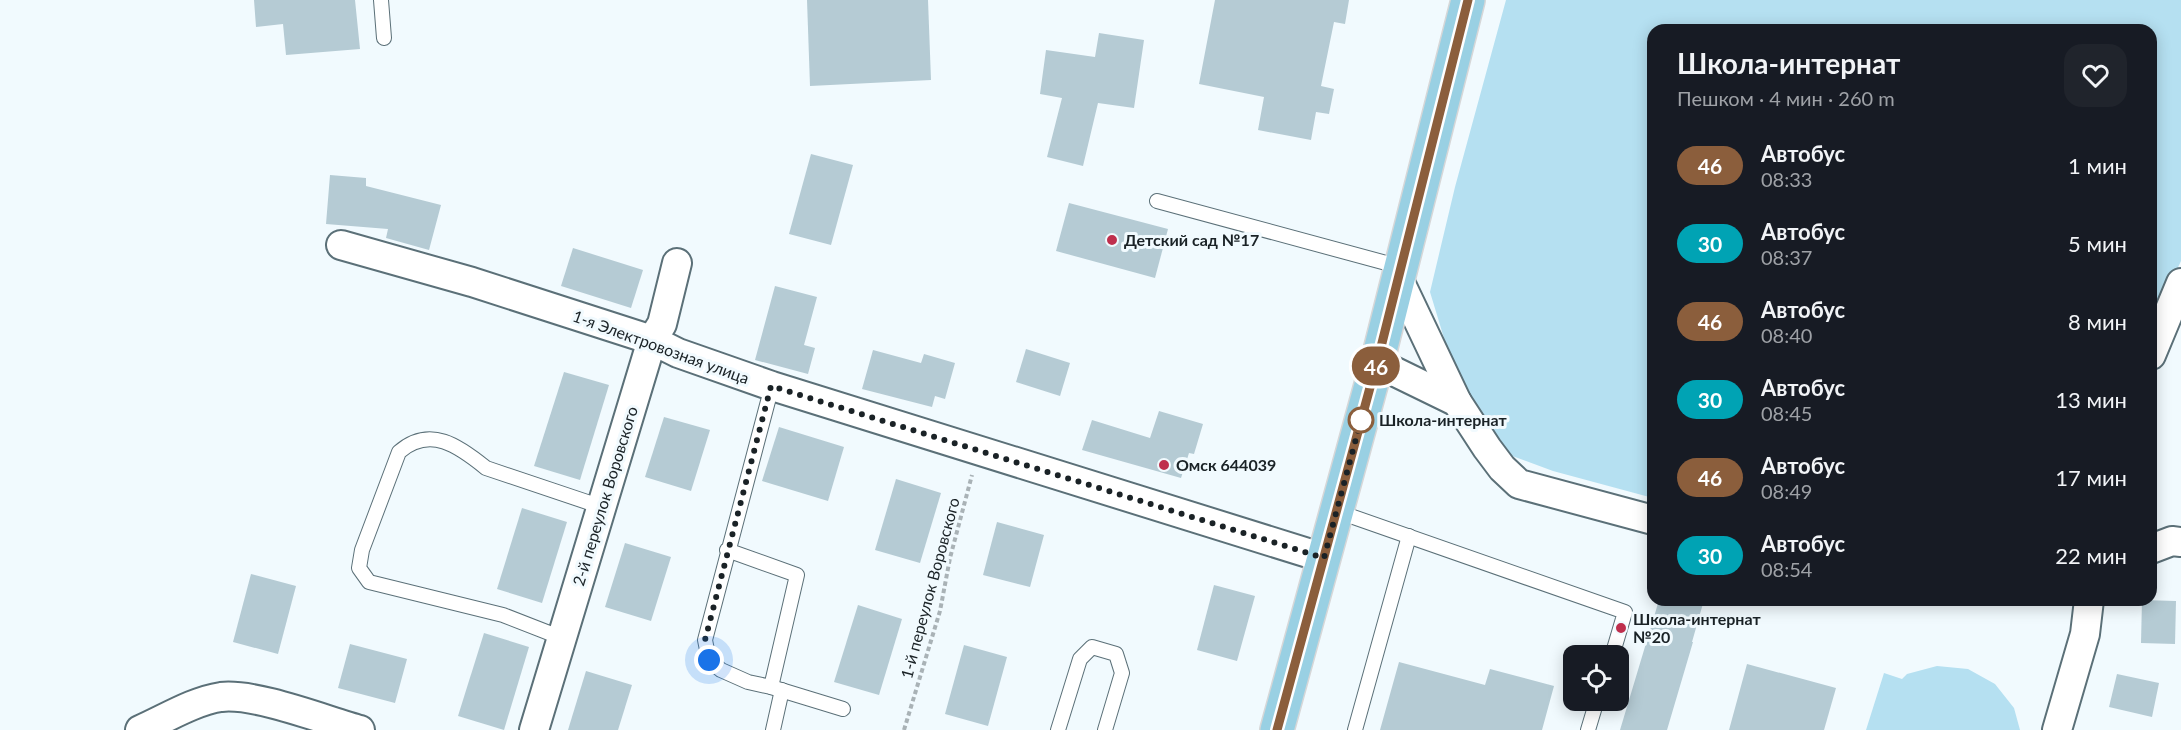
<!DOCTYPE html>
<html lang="ru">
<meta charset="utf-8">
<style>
:root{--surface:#171b24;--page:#20242c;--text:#f1f3f6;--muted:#9ea1a6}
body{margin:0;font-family:Lato,sans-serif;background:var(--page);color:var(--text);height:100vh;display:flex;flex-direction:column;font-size:22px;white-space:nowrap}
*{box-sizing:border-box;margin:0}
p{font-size:20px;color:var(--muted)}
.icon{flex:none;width:33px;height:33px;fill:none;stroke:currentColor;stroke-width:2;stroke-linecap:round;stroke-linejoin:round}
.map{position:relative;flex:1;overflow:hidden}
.side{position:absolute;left:1647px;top:24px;width:510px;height:582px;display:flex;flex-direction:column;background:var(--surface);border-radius:18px;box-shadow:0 3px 15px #0003}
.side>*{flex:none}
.badge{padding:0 12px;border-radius:20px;font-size:21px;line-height:39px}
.buttons{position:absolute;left:1563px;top:645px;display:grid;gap:12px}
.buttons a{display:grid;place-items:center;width:66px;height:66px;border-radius:12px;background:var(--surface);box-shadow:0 3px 15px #0003;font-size:30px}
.you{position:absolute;width:30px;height:30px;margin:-15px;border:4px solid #fff;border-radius:50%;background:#1a73e8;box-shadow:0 0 0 9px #1a73e833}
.map>.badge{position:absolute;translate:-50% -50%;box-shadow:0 0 0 3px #fff}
.round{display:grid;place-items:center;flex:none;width:63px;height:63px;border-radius:18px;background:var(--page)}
.summary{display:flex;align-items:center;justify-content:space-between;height:102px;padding:0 30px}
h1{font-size:28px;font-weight:700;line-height:45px}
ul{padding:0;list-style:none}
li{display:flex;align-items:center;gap:18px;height:78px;padding:0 30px}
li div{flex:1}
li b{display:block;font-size:22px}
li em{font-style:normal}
li .badge{min-width:66px;font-weight:700;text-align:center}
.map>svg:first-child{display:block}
</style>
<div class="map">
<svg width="2181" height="730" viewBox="0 0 2181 730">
<rect width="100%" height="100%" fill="#f1fafe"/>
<g fill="#b5e0f1">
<polygon points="1506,0 2181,0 2181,261 2151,324 2151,30 1653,30 1653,498 1553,471 1504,453 1477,414 1447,348 1430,292 1455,187"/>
<polygon points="1937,666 1968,669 1995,684 2014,708 2020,730 1866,730 1884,673 1902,679 1907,674"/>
</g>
<g fill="#b5cbd4">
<polygon points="254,0 355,0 360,49 286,55 283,24 256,27"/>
<polygon points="807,0 928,0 931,80 810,86"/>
<polygon points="1215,0 1349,0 1345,24 1334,22 1321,86 1334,89 1329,114 1316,112 1311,140 1258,130 1264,97 1199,84"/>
<polygon points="1099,33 1144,40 1134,108 1098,103 1083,166 1047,157 1062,98 1040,94 1046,50 1095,57"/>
<polygon points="811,154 853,165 831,245 789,234"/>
<polygon points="330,175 366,178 366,186 441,205 429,250 386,238 388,229 326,224"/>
<polygon points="1069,203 1168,229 1155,278 1056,251"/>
<polygon points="573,248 643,270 631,308 561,286"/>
<polygon points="775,286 817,297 804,345 815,348 808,374 755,360"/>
<polygon points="1026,349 1070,363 1060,396 1016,382"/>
<polygon points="873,350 921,363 924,354 955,363 945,399 935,396 932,407 862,389"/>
<polygon points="564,372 609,385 580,480 534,466"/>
<polygon points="1159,411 1203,424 1194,454 1189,453 1181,478 1082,450 1092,420 1150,438"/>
<polygon points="664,417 710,430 691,491 645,477"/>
<polygon points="779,427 844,447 828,501 762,481"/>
<polygon points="896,479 941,493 920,563 875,550"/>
<polygon points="522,508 567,522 542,603 497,589"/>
<polygon points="997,522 1044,535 1030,587 983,575"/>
<polygon points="625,543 671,557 651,621 605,607"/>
<polygon points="251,574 296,586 278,654 233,642"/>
<polygon points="1214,585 1255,596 1237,661 1197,650"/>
<polygon points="1659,600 1704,600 1692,642 1693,642 1667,730 1620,730"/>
<polygon points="2142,600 2176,601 2175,644 2141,643"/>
<polygon points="858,605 902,619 879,695 834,682"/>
<polygon points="484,633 529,647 504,730 458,716"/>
<polygon points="350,644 407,659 395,703 338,688"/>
<polygon points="964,645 1007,657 988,726 945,714"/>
<polygon points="1399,662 1485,685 1490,669 1554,686 1542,730 1380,730"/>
<polygon points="1747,664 1836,688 1824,730 1729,730"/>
<polygon points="586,671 632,685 618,730 568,730"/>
<polygon points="2117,674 2159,683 2152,717 2109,707"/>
</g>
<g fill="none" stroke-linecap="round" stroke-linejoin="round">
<defs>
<g id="lane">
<polyline points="381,0 384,38"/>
<polyline points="1157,201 1401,267"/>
<polyline points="1336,511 1625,612 1612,656"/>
<polyline points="727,550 797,575 771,687 748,682 721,670 709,660 705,640 772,386"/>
<path d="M562,638L503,615L369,582L359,568L362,550L399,452C430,425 459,446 486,468L602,507"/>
<polyline points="771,687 843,709"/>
<polyline points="773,730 782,690"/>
<polyline points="1058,730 1080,659 1092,647 1116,654 1122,673 1105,730"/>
<polyline points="1355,730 1409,536"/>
<polyline points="1588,730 1597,700"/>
</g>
<g id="street">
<polyline points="341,245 472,282 652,340 678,353 772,386 1324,558"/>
<polyline points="1398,278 1457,402"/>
<polyline points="2151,355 2181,283"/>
<polyline points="1377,363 1457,402 1487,448 1502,468 1519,484 1653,520"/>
<polyline points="2151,549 2172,541 2181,542"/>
<path d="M140,730C165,719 194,701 221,697C256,693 324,720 360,730"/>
<polyline points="534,730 652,340 662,324 677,263"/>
<polyline points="2057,730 2085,634 2089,600"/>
</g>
<polyline id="primary" points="1277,730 1377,363 1468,0"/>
</defs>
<use href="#lane" stroke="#5b7078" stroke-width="16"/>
<use href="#street" stroke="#5b7078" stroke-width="32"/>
<use href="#primary" stroke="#d6d7d8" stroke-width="36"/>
<polyline stroke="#a9b2b6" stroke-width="4" stroke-dasharray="4.5 3" stroke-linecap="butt" points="904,730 940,611 950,558 972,475"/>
<use href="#lane" stroke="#fff" stroke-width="14"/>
<use href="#street" stroke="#fff" stroke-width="28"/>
<use href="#primary" stroke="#99d0e3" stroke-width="33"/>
</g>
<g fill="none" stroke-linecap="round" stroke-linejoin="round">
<defs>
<polyline id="line" points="1277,730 1381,347 1468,0"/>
</defs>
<use href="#line" stroke="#fff" stroke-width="14"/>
<use href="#line" stroke="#8b5e3c" stroke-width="9"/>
<polyline stroke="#1a2226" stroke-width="6" stroke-dasharray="0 10.8" points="709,660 705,640 771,386 1324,558 1361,420"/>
</g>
<g fill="#bf2f4d" stroke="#f1fafe" stroke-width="2">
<circle cx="1112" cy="240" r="6"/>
<circle cx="1164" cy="465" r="6"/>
<circle cx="1621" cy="628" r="6"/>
</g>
<circle fill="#fff" stroke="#8b5e3c" stroke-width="3" cx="1361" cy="420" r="12"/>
<g text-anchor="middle" stroke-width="6" stroke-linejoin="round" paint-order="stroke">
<g font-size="16" font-weight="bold" fill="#1a2226" stroke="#f1fafe" text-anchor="start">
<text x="1124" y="246">Детский сад №17</text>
<text x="1176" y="471">Омск 644039</text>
<text x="1633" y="625">Школа-интернат<tspan x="1633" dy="18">№20</tspan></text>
</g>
<g font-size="16" fill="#1a2226" stroke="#f1fafe">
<text transform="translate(661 347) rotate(20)" y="6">1-я Электровозная улица</text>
<text transform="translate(605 496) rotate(-73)" y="6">2-й переулок Воровского</text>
<text transform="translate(930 588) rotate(-75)" y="6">1-й переулок Воровского</text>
</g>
<g font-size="16" font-weight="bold" fill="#1a2226" stroke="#f1fafe" text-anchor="start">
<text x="1379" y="426">Школа-интернат</text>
</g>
</g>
</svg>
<div class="buttons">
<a><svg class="icon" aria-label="locate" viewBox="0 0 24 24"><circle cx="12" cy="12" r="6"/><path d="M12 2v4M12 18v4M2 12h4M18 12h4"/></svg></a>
</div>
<div class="you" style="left:709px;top:660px"></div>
<b class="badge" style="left:1376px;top:366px;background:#8b5e3c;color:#fff">46</b>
<section class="side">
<div class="summary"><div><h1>Школа-интернат</h1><p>Пешком · 4 мин · 260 m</p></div><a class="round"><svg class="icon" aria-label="heart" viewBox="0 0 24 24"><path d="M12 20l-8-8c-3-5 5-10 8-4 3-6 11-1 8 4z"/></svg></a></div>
<ul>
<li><span class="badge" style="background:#8b5e3c;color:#fff">46</span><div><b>Автобус</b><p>08:33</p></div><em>1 мин</em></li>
<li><span class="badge" style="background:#00a3b4;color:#fff">30</span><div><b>Автобус</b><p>08:37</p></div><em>5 мин</em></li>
<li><span class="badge" style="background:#8b5e3c;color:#fff">46</span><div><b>Автобус</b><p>08:40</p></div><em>8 мин</em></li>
<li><span class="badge" style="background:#00a3b4;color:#fff">30</span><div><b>Автобус</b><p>08:45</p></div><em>13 мин</em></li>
<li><span class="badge" style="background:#8b5e3c;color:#fff">46</span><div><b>Автобус</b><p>08:49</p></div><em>17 мин</em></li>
<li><span class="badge" style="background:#00a3b4;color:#fff">30</span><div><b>Автобус</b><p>08:54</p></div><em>22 мин</em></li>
</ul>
</section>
</div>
